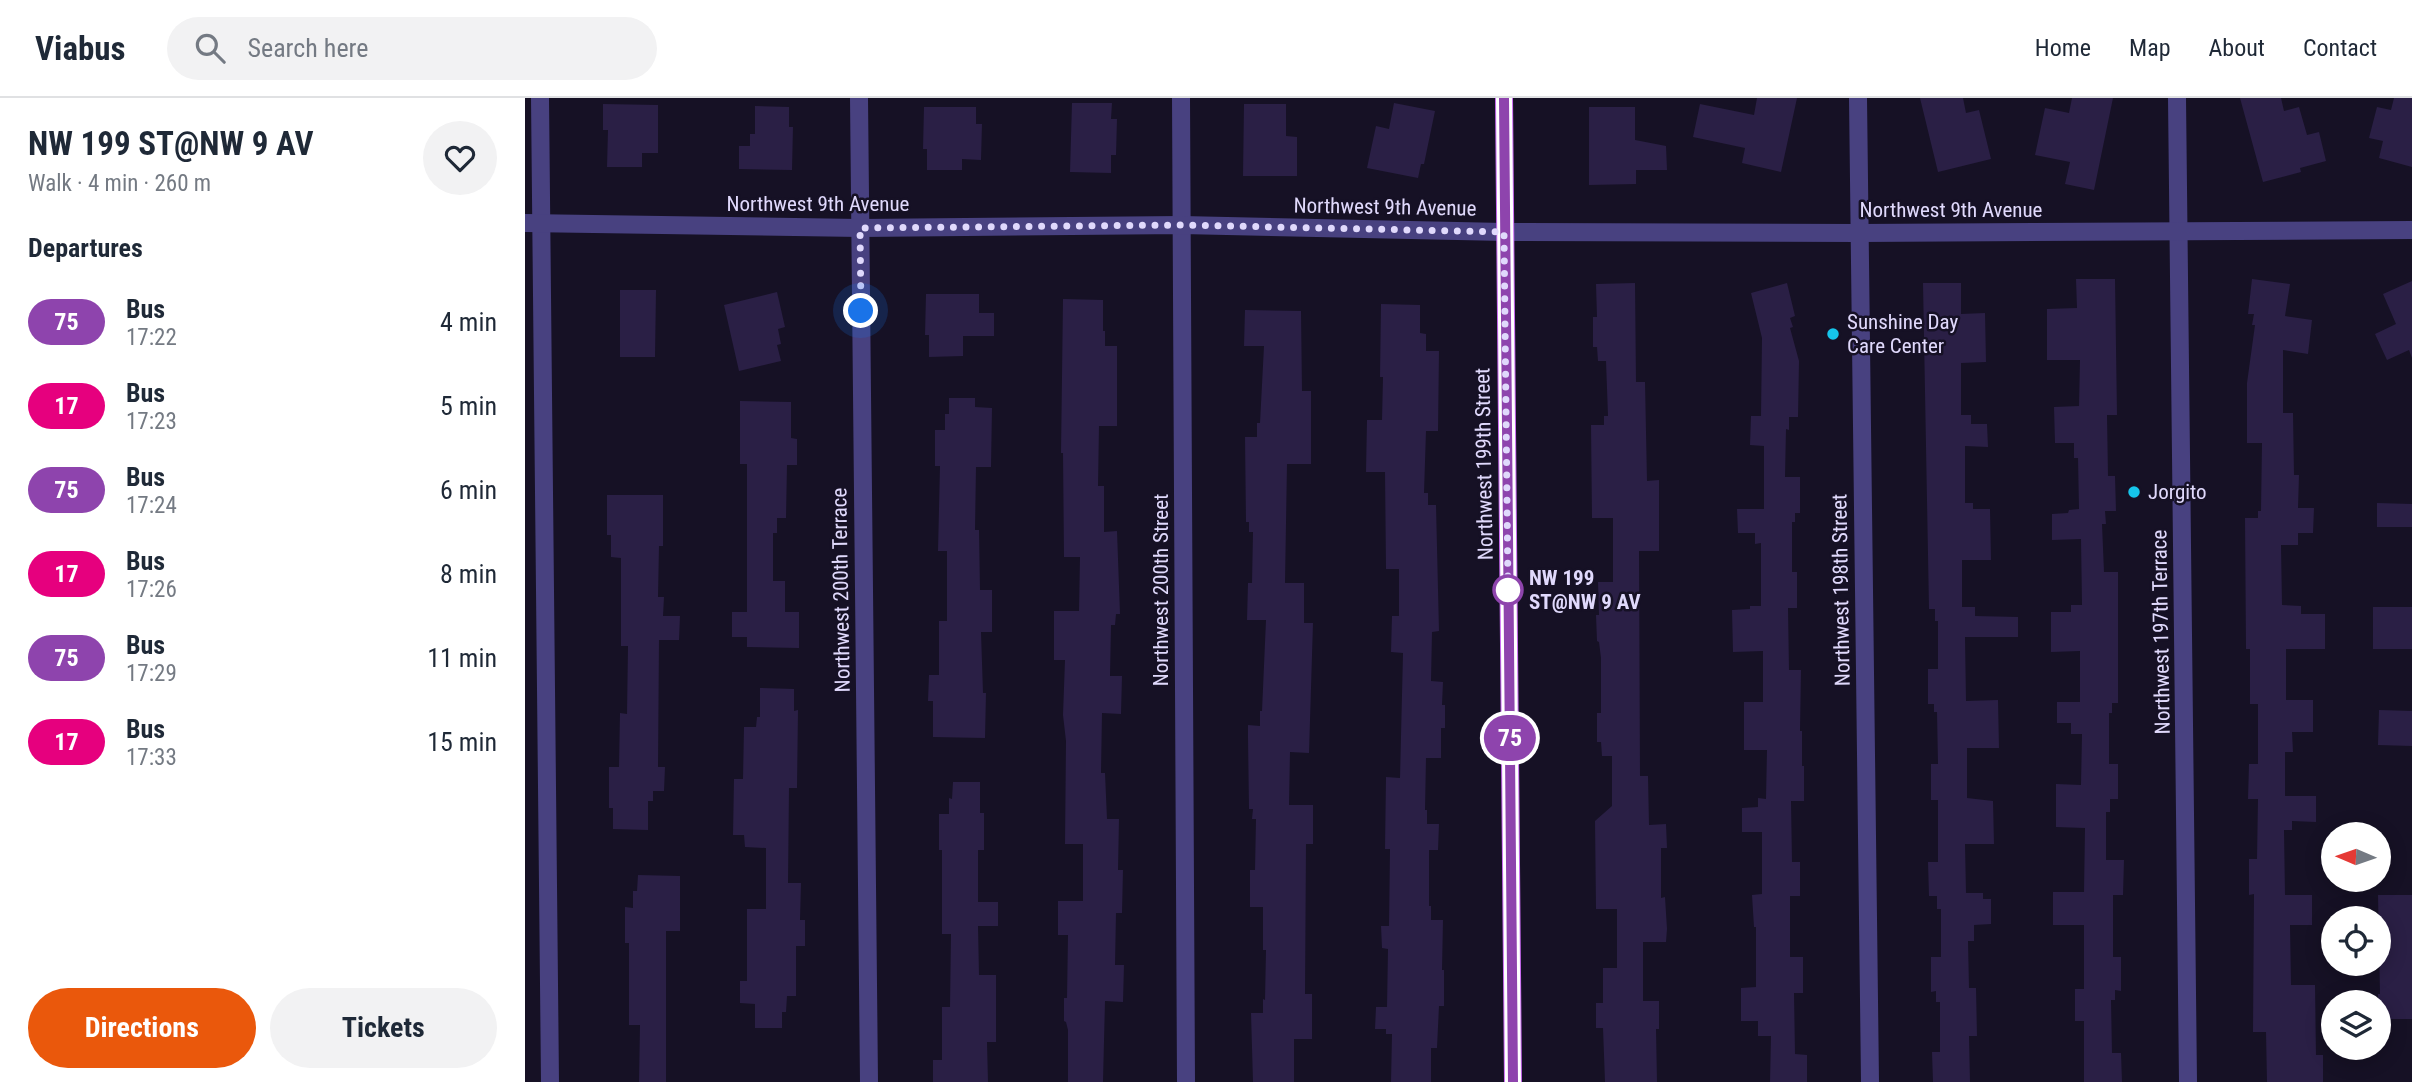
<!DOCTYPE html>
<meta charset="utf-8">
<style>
:root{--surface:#fff;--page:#f2f2f3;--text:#1f2937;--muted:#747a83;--line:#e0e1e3;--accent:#ea580c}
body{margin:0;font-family:"Roboto Condensed",sans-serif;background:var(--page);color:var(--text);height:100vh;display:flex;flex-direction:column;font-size:26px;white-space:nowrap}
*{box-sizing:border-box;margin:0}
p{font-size:23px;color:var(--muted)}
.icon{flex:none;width:38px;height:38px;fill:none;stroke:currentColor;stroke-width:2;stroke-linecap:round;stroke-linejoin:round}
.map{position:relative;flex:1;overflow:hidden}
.drawer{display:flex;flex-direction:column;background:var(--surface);width:525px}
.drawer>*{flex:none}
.badge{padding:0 14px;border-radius:23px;font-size:24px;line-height:46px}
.needle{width:46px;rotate:272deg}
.buttons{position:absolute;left:1796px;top:724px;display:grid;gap:14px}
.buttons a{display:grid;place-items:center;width:70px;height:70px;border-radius:50%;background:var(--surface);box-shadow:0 4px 18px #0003;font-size:35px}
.you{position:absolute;width:35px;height:35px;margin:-18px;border:5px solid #fff;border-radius:50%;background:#1a73e8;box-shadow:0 0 0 10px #1a73e833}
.map>.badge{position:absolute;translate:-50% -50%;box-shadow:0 0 0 4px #fff}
h2{padding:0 28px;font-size:26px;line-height:63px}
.round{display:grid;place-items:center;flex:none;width:74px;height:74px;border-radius:37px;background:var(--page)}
.overview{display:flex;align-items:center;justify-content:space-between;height:119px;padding:0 28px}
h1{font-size:33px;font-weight:700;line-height:52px}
.primary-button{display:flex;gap:14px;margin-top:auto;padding:14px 28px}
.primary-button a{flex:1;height:80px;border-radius:42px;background:var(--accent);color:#fff;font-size:28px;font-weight:700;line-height:80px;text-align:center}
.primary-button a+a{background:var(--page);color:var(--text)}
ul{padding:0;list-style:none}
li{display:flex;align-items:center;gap:21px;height:84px;padding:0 28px}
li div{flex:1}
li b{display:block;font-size:26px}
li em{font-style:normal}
li .badge{min-width:77px;font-weight:700;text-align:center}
header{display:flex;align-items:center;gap:42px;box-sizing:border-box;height:98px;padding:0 35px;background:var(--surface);border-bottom:2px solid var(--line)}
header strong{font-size:33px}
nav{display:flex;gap:38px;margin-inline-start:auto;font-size:24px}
.search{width:490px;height:63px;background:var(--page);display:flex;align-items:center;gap:18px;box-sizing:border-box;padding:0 24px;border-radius:38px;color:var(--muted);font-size:26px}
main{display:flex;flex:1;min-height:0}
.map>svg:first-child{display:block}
</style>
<header>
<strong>Viabus</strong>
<div class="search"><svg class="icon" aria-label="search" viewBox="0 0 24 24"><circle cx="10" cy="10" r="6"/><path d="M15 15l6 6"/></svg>Search here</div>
<nav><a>Home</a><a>Map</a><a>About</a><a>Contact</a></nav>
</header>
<main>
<section class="drawer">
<div class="overview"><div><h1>NW 199 ST@NW 9 AV</h1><p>Walk · 4 min · 260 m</p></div><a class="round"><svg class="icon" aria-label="heart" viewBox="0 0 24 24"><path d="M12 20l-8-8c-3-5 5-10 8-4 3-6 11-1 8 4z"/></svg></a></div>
<h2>Departures</h2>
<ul>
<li><span class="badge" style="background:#8e44ad;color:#fff">75</span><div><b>Bus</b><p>17:22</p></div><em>4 min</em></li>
<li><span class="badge" style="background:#e6007e;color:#fff">17</span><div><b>Bus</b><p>17:23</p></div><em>5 min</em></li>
<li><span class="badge" style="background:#8e44ad;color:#fff">75</span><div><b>Bus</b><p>17:24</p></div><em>6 min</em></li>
<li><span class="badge" style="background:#e6007e;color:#fff">17</span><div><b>Bus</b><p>17:26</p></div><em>8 min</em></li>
<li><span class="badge" style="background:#8e44ad;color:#fff">75</span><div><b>Bus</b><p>17:29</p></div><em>11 min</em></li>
<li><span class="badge" style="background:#e6007e;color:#fff">17</span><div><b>Bus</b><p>17:33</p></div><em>15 min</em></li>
</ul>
<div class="primary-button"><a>Directions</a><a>Tickets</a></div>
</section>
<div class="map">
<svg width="1887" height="984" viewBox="0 0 1887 984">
<rect width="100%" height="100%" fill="#161125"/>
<g fill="#2a1f45">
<polygon points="1232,0 1272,0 1256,74 1217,65 1220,50 1168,39 1175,6 1229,17"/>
<polygon points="1395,0 1438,0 1441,15 1454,12 1466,61 1413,74"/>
<polygon points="1547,0 1588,0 1569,92 1540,86 1545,64 1510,57 1520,10 1544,15"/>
<polygon points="1715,0 1756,0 1759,13 1774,9 1782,37 1794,34 1801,63 1775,70 1776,74 1738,84"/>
<polygon points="1869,0 1887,0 1887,69 1854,60 1858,43 1844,40 1852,9 1866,12"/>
<polygon points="547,5 587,5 586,21 592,21 591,57 586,57 586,75 545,74"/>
<polygon points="869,5 910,13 899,66 896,66 893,80 842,70 851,28 864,31"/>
<polygon points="78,6 133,7 133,55 117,55 117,69 82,69 83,32 78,32"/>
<polygon points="719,6 761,6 761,38 772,39 772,78 718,78"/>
<polygon points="230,8 264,9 264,29 268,29 267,72 214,71 214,48 225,48 225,36 230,36"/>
<polygon points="399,9 451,9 451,26 457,26 456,62 437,61 437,72 402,72 402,51 398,51"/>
<polygon points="1064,9 1110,9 1110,42 1141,48 1142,72 1111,72 1111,86 1064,87"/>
<polygon points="1551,181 1590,181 1592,317 1582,317 1583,378 1590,378 1591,413 1580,413 1581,426 1577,426 1579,474 1593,474 1593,605 1587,605 1587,615 1584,615 1584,666 1593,666 1593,701 1585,701 1585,714 1581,714 1581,762 1599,762 1598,797 1588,797 1588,859 1596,859 1596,893 1590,892 1590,902 1586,902 1587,955 1596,955 1597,984 1559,984 1559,923 1550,923 1550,891 1559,891 1559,827 1528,827 1528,794 1559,794 1560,730 1531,729 1531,686 1556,687 1557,636 1546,636 1546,625 1532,625 1532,604 1555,604 1555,553 1526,554 1526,514 1546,514 1546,507 1557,507 1556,441 1527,442 1527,416 1543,415 1544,412 1554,411 1553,360 1549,360 1549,345 1530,345 1529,309 1554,308 1555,262 1522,262 1522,211 1552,210"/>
<polygon points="1727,181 1765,186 1760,218 1787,222 1783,256 1758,252 1758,315 1768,315 1769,377 1774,377 1773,410 1789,410 1788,435 1773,435 1773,447 1756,447 1757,507 1776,508 1776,516 1800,516 1800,551 1761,551 1761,602 1788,602 1788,634 1767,634 1768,654 1760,654 1760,698 1791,698 1791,724 1767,723 1767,732 1759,732 1760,797 1787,797 1787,827 1765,827 1766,887 1790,887 1791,957 1798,957 1798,984 1742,984 1741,934 1728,934 1729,796 1724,797 1724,761 1732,761 1733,701 1723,701 1724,666 1733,666 1733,606 1725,606 1725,551 1721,551 1720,420 1733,420 1733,413 1736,413 1737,345 1722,345 1722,285 1730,227 1727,227 1729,216 1723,216"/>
<polygon points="1887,183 1887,260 1884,252 1862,262 1850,236 1871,226 1858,196"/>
<polygon points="1110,185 1111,284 1120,284 1122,383 1134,382 1134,453 1114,453 1115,678 1123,678 1124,727 1141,726 1142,750 1136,750 1136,800 1140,799 1142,831 1141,844 1118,844 1118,903 1134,903 1134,931 1131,931 1132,984 1080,984 1078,930 1071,930 1071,905 1078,905 1078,870 1092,870 1092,811 1071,811 1070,723 1087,708 1087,658 1077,658 1076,644 1072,644 1072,615 1076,615 1076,560 1074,544 1072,543 1071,517 1074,517 1073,484 1088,484 1088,420 1067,420 1066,327 1079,327 1079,318 1083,318 1081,263 1073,263 1072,249 1068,249 1068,219 1072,219 1071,186"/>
<polygon points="1262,185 1270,218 1265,220 1268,229 1265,230 1274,263 1273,319 1264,319 1264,332 1261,331 1260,379 1275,379 1275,415 1270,415 1270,424 1267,424 1267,474 1272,474 1272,510 1263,510 1264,572 1276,572 1275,633 1277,633 1277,668 1279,668 1279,703 1266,703 1267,764 1275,764 1275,798 1265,798 1265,859 1278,859 1278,895 1269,895 1270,956 1282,957 1282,984 1245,984 1246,938 1233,938 1233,923 1216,923 1216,890 1231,889 1231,829 1229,829 1227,797 1237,796 1237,734 1217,734 1217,710 1233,709 1233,700 1241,701 1242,652 1219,652 1219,604 1238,604 1238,553 1208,554 1207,512 1225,511 1225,508 1236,508 1236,445 1230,446 1230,435 1213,435 1212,411 1239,411 1239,348 1225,347 1226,318 1236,318 1237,240 1226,195"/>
<polygon points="1398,185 1436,185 1436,216 1460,215 1461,264 1436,265 1436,317 1446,317 1446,326 1462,326 1463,349 1440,348 1440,405 1448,405 1448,411 1465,411 1466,462 1437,462 1437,509 1450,509 1450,518 1493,519 1493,539 1440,539 1441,603 1473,602 1474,650 1442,650 1442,700 1468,703 1469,746 1440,746 1441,795 1458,795 1458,801 1466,801 1466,826 1449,827 1449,843 1443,843 1444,890 1451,890 1452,938 1444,938 1445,984 1408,984 1407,954 1415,954 1415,904 1411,904 1411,893 1406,894 1406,859 1416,859 1416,811 1412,811 1412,798 1404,798 1403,764 1413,764 1413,702 1406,702 1406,666 1413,666 1412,614 1409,614 1409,606 1403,606 1403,571 1413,571 1413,523 1410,523 1410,511 1404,511"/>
<polygon points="95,192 131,192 130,259 95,259"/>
<polygon points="252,194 260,229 253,231 256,246 252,247 256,263 214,273 199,207"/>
<polygon points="401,196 454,196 454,215 469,215 469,238 438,238 438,258 404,259 404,237 400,237"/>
<polygon points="538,201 578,202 578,233 580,233 580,248 592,248 592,328 574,328 573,388 579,388 579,434 592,433 595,516 591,516 590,527 586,527 585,578 597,578 596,616 577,615 576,675 580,675 582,721 594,721 593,772 598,772 597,815 591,815 590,867 599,867 598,904 580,903 578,984 543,984 543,932 541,924 539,923 539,900 542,900 543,837 533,837 533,803 558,803 558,746 540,746 541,643 538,617 540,562 529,562 529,513 554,513 555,459 539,459 538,355 536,355"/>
<polygon points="856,206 895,207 895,235 901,236 901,253 914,253 913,333 901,333 899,395 903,395 903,407 911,407 914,533 907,534 906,583 918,584 917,607 920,607 920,630 916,630 916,660 901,660 900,712 902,712 902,726 914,726 913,752 904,752 904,808 906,808 906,822 918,822 917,872 919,872 919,908 914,908 912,950 906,950 906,984 866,984 867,936 861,936 861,931 850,931 851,909 862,909 863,851 857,850 856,828 864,828 865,751 860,751 861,679 875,680 878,555 866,554 867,518 874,518 874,471 861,471 860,374 841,374 842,322 857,322 858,279 855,279"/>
<polygon points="720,212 776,213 777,293 786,293 786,366 762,366 760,485 779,485 779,525 788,525 784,655 765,654 764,707 788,707 788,746 781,746 780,896 787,896 787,941 769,941 769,984 728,984 726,915 738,915 738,901 740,902 741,852 738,852 738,809 725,809 725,772 730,772 731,721 727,721 728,711 724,711 723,640 723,627 735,628 735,613 737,613 741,522 722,522 723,485 727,485 728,434 724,434 724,424 721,424 720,339 732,339 732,325 735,325 739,248 719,248"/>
<polygon points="424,300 450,300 450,309 467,310 466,369 451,369 450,432 454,432 455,492 467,492 467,534 456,534 458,595 461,595 460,640 408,639 408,603 403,603 404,577 414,577 414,523 422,523 422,453 413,453 415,368 410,368 410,332 420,332 420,316 424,316"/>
<polygon points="215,303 266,304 266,340 272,341 272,367 262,367 261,420 252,420 252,435 248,435 248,483 260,483 260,514 274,514 274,550 222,549 222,539 207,539 207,514 222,514 222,366 215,366"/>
<polygon points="82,397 138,397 138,448 134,448 133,499 139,499 138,518 155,518 154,542 134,542 133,669 140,669 139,693 128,693 128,703 123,703 123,732 88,731 88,710 84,710 84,669 94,669 95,615 102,616 103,548 96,548 96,460 86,459 86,437 82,437"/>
<polygon points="1852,405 1887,406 1887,429 1852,429"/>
<rect x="1848" y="509" width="39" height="42"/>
<polygon points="235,590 269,591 269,613 273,612 272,690 264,690 263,785 276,785 275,822 280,822 280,848 271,848 271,898 262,898 261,914 257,914 257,930 230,930 230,906 215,905 215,883 222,883 222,811 241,811 241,750 220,749 219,737 208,737 209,681 218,681 219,629 231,629 232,619 235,619"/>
<polygon points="1854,612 1887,613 1887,648 1853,647"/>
<polygon points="428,684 455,684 455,715 459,715 459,752 453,752 453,804 473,804 473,828 453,828 454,877 471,877 471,944 462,944 463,984 408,984 408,962 417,962 417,909 425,909 426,836 417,836 417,752 414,752 414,716 424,716 424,700 427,701"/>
<polygon points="113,777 155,778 155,833 141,833 141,984 114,984 115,927 104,927 104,845 100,845 100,809 108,810 108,793 112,793"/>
<polygon points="1853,797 1887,797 1887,921 1853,921 1853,896 1855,896"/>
</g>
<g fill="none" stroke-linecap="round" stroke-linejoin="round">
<g stroke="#484180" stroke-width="18">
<polyline points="15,0 25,984"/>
<polyline points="334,0 344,984"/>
<polyline points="656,0 661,984"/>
<polyline points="1333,0 1345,984"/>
<polyline points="1652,0 1663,984"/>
<polyline points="0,125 335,130 657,127 979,134 1334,135 1887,132"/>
</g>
<polyline stroke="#ca6af2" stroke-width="18" points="979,0 988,984"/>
</g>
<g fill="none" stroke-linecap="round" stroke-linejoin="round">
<defs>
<polyline id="line" points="979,0 988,984"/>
</defs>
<use href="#line" stroke="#fff" stroke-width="16"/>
<use href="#line" stroke="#8e44ad" stroke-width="10"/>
<polyline stroke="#e0d9fc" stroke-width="7" stroke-dasharray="0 12.6" points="336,213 335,130 657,127 979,134 983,492"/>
</g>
<g fill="#16c5eb" stroke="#161125" stroke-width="2.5">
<circle cx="1308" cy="236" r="7"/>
<circle cx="1609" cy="394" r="7"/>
</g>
<circle fill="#fff" stroke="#8e44ad" stroke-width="3.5" cx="983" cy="492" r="14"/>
<g text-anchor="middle" stroke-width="5" stroke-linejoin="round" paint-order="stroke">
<g font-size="21" fill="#e0d9fc" stroke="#161125">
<text x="293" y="113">Northwest 9th Avenue</text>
<text transform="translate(860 109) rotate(1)" y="7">Northwest 9th Avenue</text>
<text x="1426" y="119">Northwest 9th Avenue</text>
<text transform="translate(959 366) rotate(-91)" y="7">Northwest 199th Street</text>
<text transform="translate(316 492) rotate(-91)" y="7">Northwest 200th Terrace</text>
<text transform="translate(636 492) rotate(-90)" y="7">Northwest 200th Street</text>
<text transform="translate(1316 492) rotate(-91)" y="7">Northwest 198th Street</text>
<text transform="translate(1636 534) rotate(-91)" y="7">Northwest 197th Terrace</text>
</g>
<g font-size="21" fill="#e0d9fc" stroke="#161125" text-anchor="start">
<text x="1322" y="231">Sunshine Day<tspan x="1322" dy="24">Care Center</tspan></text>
<text x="1623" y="401">Jorgito</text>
</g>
<g font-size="21" font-weight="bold" fill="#e0d9fc" stroke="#161125" text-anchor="start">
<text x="1004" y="487">NW 199<tspan x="1004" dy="24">ST@NW 9 AV</tspan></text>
</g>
</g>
</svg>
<div class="buttons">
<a><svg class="needle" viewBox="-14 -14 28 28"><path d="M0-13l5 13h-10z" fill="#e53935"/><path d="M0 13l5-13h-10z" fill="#747a83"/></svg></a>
<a><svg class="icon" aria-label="locate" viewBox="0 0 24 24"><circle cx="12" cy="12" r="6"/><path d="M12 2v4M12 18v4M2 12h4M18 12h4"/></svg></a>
<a><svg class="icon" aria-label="layers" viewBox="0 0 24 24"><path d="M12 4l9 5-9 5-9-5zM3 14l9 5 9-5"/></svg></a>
</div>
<div class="you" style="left:336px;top:213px"></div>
<b class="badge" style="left:985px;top:640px;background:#8e44ad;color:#fff">75</b>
</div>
</main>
